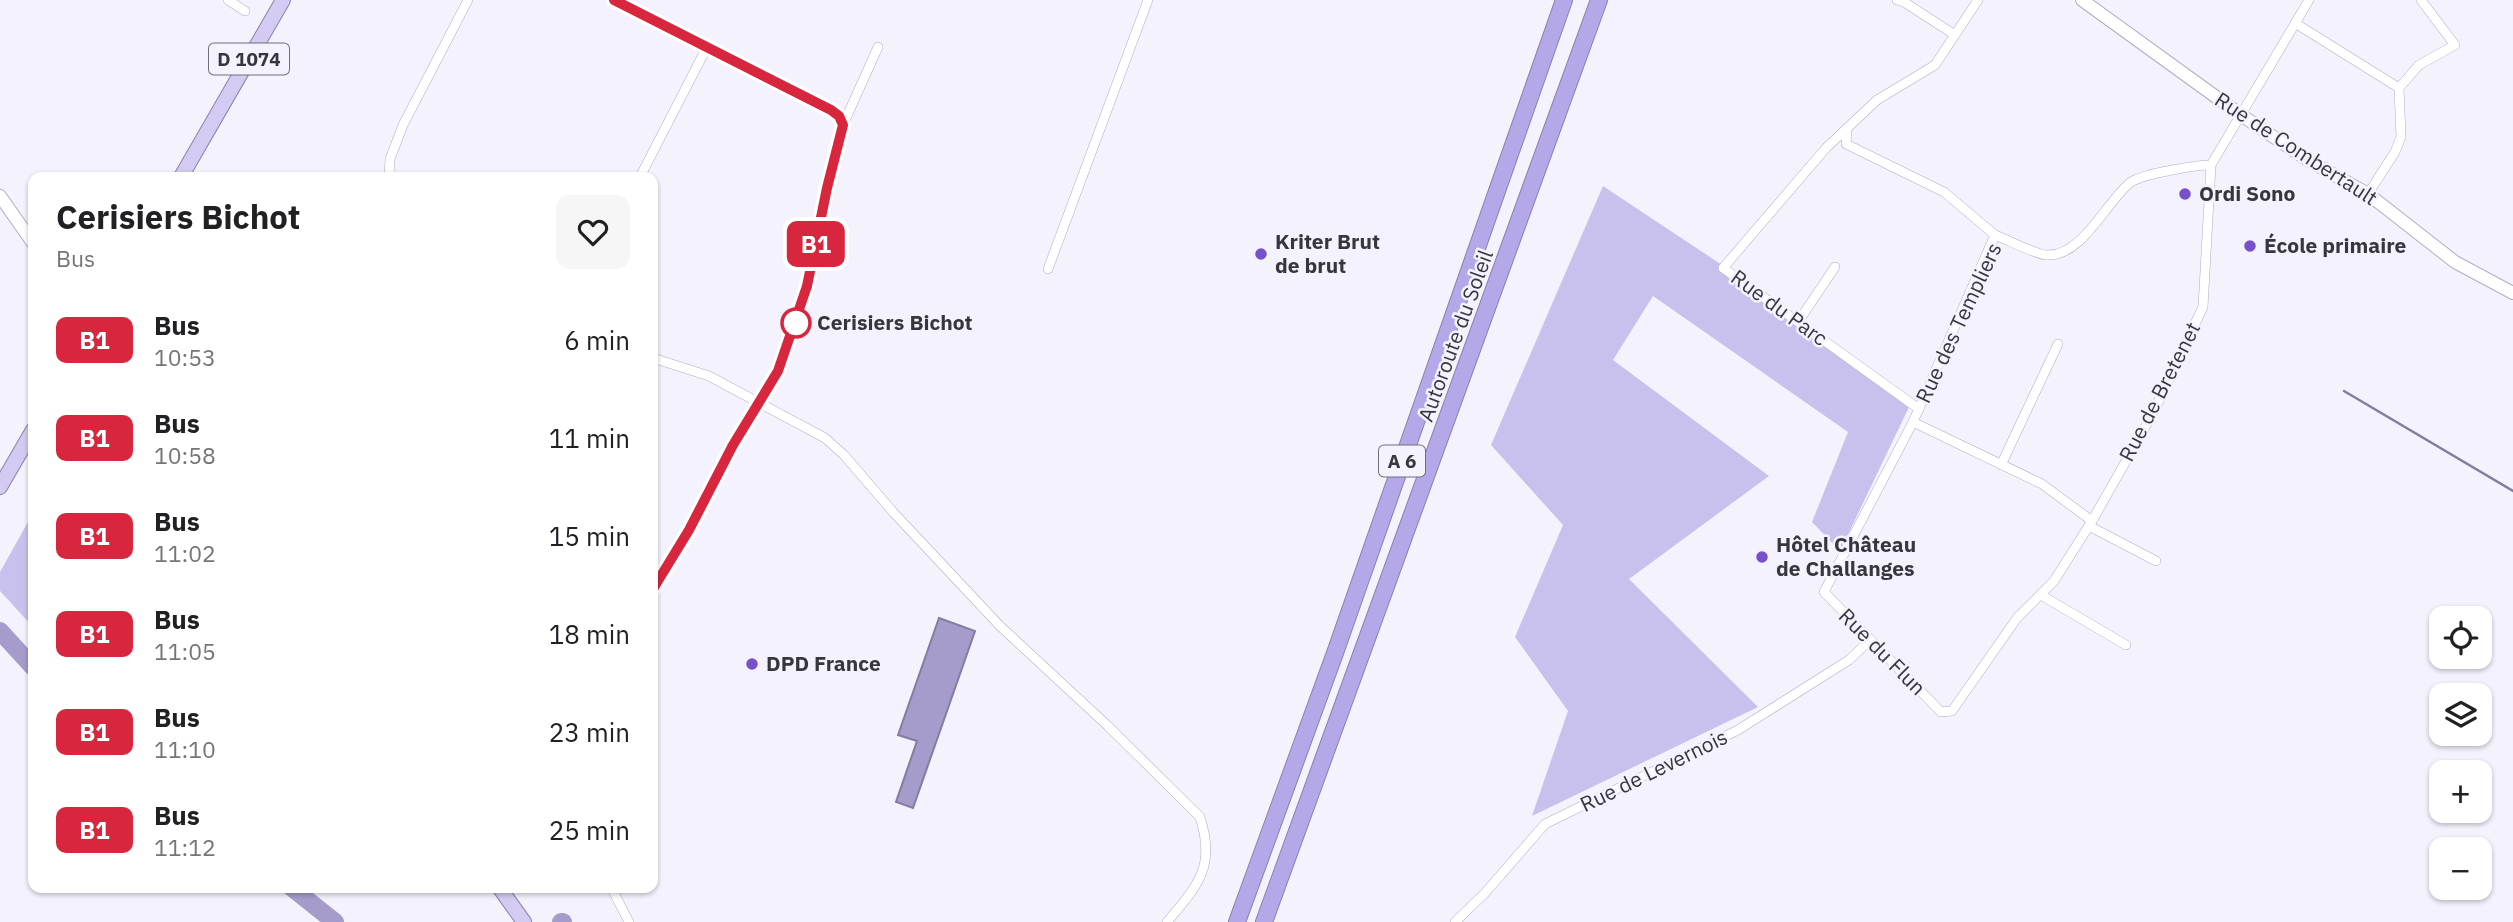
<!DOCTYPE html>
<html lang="fr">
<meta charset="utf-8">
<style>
:root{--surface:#fff;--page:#f6f6f6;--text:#202124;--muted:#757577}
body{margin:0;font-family:"IBM Plex Sans",sans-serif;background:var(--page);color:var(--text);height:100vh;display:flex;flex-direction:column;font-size:26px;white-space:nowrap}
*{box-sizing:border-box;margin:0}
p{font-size:23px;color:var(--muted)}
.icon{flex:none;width:38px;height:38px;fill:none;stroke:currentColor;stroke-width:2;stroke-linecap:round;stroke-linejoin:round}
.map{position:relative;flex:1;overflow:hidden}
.drawer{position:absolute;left:28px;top:172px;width:630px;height:721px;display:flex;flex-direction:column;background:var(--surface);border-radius:14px;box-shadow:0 2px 5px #0004}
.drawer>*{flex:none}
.badge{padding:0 14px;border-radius:10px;font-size:24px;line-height:46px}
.buttons{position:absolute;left:2429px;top:606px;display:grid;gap:14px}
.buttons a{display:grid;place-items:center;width:63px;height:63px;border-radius:14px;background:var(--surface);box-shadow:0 2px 5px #0004;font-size:35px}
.map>.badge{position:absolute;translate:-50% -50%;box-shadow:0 0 0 4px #fff}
.round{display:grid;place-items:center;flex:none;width:74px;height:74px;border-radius:14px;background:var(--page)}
.overview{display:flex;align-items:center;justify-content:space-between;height:119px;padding:0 28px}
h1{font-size:33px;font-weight:700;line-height:52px}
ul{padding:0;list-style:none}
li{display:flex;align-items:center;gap:21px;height:98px;padding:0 28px}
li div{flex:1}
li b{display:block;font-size:26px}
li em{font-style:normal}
li .badge{min-width:77px;font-weight:700;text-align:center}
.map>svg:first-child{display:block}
</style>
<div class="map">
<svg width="2513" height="922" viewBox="0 0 2513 922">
<rect width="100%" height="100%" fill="#f4f2fc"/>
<g fill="#c9c1ed">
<polygon points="1603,186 1722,265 1911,403 1840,551 1812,522 1848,432 1653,296 1613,360 1769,476 1629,579 1758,707 1532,816 1568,711 1515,637 1563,525 1491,445"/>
<polygon points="33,513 33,627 0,591 0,572"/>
</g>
<polygon fill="#a59ccb" stroke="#847da1" stroke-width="2" points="939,618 975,631 913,808 896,802 917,741 898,735"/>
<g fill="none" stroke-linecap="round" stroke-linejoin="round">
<polyline stroke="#847da1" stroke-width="2.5" points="2344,391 2513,491"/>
<g stroke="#a59ccb" stroke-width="18">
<polyline points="0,631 33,667"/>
<polyline points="291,887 335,922"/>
<polyline points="561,922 563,922"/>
</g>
<defs>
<g id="street">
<polyline points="228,0 245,11"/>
<polyline points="614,0 831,110 839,116 843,125 827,188 807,286 778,371 746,422 689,530 653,589"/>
<polyline points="1897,0 1904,2 1955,35"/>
<polyline points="2295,23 2399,88 2401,137 2395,152 2368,194"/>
<polyline points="2399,88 2419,65 2455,45 2421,0"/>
<polyline points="843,125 878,47"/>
<polyline points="1847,128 1846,144 1944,192 1995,235"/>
<path d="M2211,165C2195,165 2143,174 2131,182C2107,200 2082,258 2046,255C2035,254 2008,240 1995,235L1913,422L1824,592L1941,712L1952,711L2017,618L2054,581L2092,521L2152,415L2203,307L2211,165L2309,0"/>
<polyline points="389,177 390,159 403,125 468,0"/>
<polyline points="640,177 707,47"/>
<polyline points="1048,269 1148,0"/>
<polyline points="1798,322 1835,267"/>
<path d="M653,358L709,376L825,438L844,455L893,512L1000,626L1108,726L1200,817C1216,867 1198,885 1167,922"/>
<polyline points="1919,409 1723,268 1826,148 1877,100 1935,65 1978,0"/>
<polyline points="1913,422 2042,484 2092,521"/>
<polyline points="2001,465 2058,344"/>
<polyline points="2089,526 2156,561"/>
<polyline points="2041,595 2126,645"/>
<polyline points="611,887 629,922"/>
<polyline points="1455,922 1485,893 1545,824 1738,730 1849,660 1870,640"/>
</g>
<g id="secondary">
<polyline points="2082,0 2241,115 2308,160 2368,194 2455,262 2513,293"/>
<polyline points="0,196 33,243"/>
</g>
<g id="primary">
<polyline points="181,177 283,0"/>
<polyline points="0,487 33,430"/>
<polyline points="499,887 524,922"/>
</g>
<g id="highway">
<polyline points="1237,922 1335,653 1564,0"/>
<polyline points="1264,922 1599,0"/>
</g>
</defs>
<use href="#street" stroke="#b1adc4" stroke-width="10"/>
<use href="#secondary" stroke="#b1adc4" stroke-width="14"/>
<use href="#primary" stroke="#8980ad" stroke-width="16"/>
<use href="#highway" stroke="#8980ad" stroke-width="18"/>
<use href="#street" stroke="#fff" stroke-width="9"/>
<use href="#secondary" stroke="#fff" stroke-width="12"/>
<use href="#primary" stroke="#d3cbf1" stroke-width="14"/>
<use href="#highway" stroke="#b5a8e8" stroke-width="16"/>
</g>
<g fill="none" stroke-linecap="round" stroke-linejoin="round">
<defs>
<polyline id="line" points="614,0 831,110 839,116 843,125 827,188 807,286 778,371 733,445 689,530 653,589"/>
</defs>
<use href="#line" stroke="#fff" stroke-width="16"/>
<use href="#line" stroke="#d7263d" stroke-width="10"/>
</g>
<g fill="#7651ca" stroke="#f4f2fc" stroke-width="2.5">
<circle cx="2185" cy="194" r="7"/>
<circle cx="2250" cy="246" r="7"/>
<circle cx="1261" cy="254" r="7"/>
<circle cx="1762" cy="557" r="7"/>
<circle cx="752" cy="664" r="7"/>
</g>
<circle fill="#fff" stroke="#d7263d" stroke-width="3.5" cx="796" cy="323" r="14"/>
<g text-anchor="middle" stroke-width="5" stroke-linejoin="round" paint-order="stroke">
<g fill="#f4f2fc" stroke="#706e78" stroke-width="2">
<rect x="209" y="43.5" width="80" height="31" rx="5"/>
<rect x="1379" y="445.5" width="46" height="31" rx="5"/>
</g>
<g font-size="19" font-weight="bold" fill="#37363f">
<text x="249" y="66">D 1074</text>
<text x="1402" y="468">A 6</text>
</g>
<g font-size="21" fill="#37363f" stroke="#f4f2fc">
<text transform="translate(2296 149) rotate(33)" y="7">Rue de Combertault</text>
<text transform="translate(1779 308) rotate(36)" y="7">Rue du Parc</text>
<text transform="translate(1959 323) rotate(-65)" y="7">Rue des Templiers</text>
<text transform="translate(1456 336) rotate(-70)" y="7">Autoroute du Soleil</text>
<text transform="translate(2160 392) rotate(-63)" y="7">Rue de Bretenet</text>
<text transform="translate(1882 652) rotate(45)" y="7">Rue du Flun</text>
<text transform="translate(1654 771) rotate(-26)" y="7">Rue de Levernois</text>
</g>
<g font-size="21" font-weight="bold" fill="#37363f" stroke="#f4f2fc" text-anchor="start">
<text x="2199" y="201">Ordi Sono</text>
<text x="1275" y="249">Kriter Brut<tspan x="1275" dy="24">de brut</tspan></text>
<text x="2264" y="253">École primaire</text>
<text x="1776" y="552">Hôtel Château<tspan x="1776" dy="24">de Challanges</tspan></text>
<text x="766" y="671">DPD France</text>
</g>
<g font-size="21" font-weight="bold" fill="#37363f" stroke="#f4f2fc" text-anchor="start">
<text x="817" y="330">Cerisiers Bichot</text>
</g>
</g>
</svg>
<div class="buttons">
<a><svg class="icon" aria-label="locate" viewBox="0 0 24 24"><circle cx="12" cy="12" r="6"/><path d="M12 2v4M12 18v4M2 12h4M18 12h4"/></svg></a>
<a><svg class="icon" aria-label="layers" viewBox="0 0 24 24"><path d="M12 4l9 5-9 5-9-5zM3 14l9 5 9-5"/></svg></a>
<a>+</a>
<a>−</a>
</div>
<b class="badge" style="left:816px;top:244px;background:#d7263d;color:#fff">B1</b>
<section class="drawer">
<div class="overview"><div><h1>Cerisiers Bichot</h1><p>Bus</p></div><a class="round"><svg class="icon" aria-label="heart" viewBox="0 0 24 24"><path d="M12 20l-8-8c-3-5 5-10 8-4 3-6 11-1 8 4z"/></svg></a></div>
<ul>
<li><span class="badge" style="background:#d7263d;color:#fff">B1</span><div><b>Bus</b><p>10:53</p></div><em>6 min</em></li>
<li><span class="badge" style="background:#d7263d;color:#fff">B1</span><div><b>Bus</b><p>10:58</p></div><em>11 min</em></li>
<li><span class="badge" style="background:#d7263d;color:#fff">B1</span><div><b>Bus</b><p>11:02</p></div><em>15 min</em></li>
<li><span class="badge" style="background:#d7263d;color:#fff">B1</span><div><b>Bus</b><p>11:05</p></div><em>18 min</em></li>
<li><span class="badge" style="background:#d7263d;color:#fff">B1</span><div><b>Bus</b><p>11:10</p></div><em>23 min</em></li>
<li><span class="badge" style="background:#d7263d;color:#fff">B1</span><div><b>Bus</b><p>11:12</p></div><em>25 min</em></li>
</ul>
</section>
</div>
